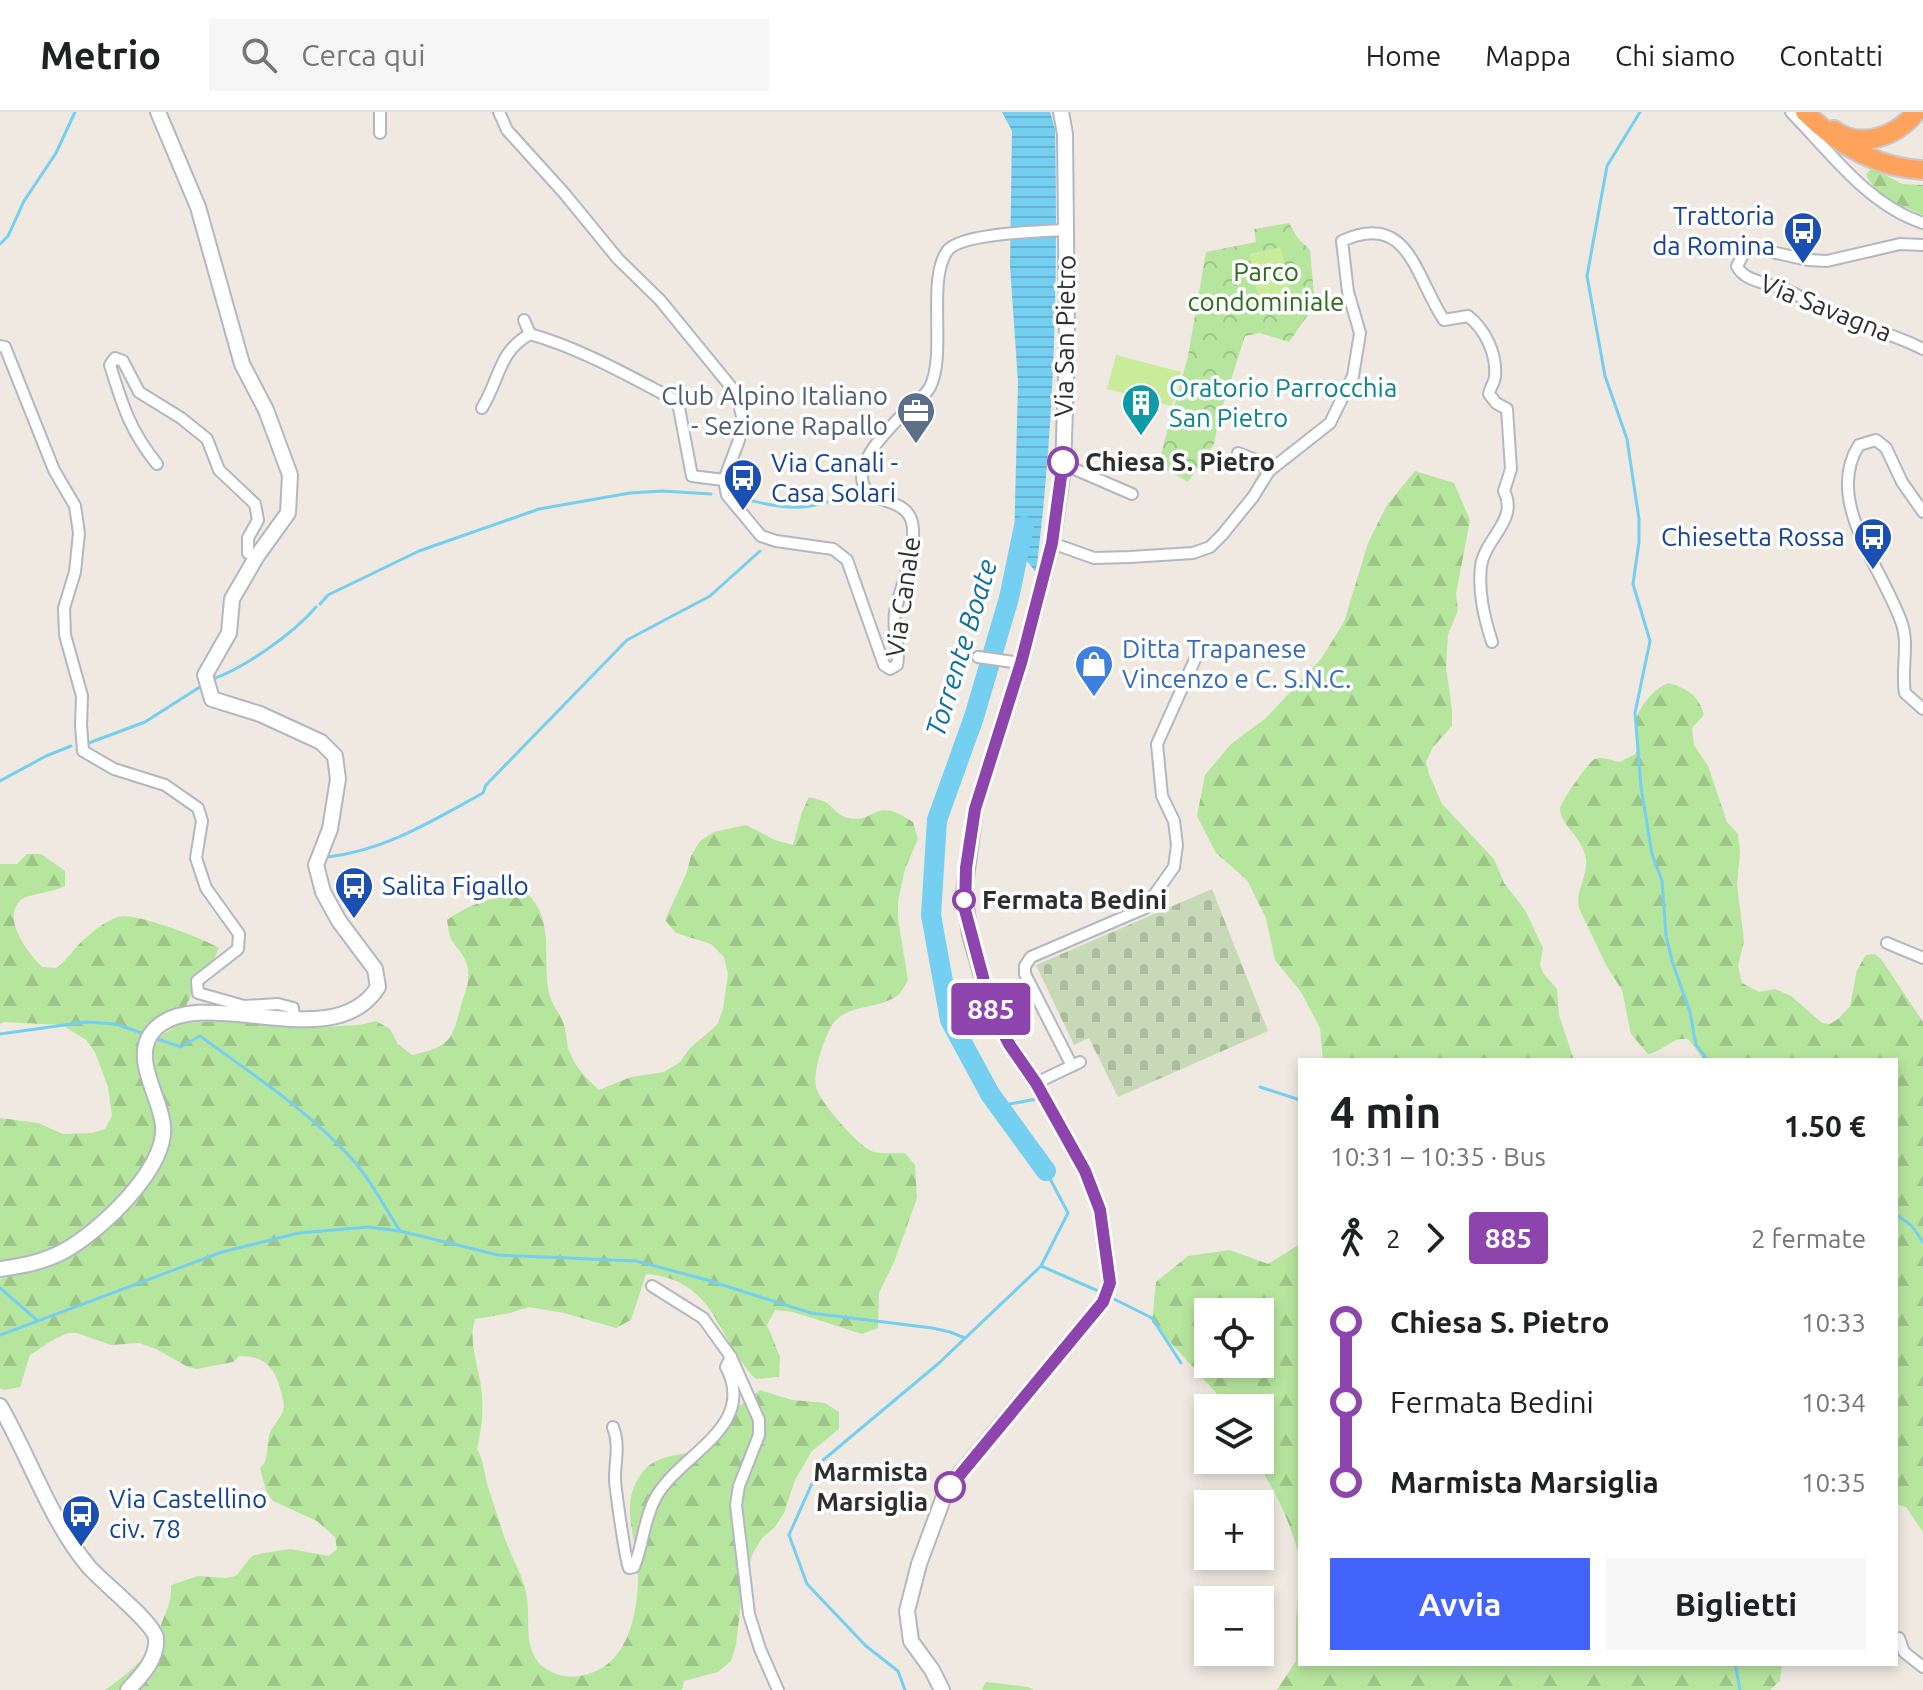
<!DOCTYPE html>
<html lang="it">
<meta charset="utf-8">
<style>
:root{--surface:#fff;--page:#f6f6f6;--text:#202124;--muted:#757577;--line:#e0e0e0;--accent:#4264fb}
body{margin:0;font-family:Ubuntu,sans-serif;background:var(--page);color:var(--text);height:100vh;display:flex;flex-direction:column;font-size:30px;white-space:nowrap}
*{box-sizing:border-box;margin:0}
p{font-size:26px;color:var(--muted)}
.icon{flex:none;width:44px;height:44px;fill:none;stroke:currentColor;stroke-width:2;stroke-linecap:round;stroke-linejoin:round}
.map{position:relative;flex:1;overflow:hidden}
.details{position:absolute;left:1298px;top:946px;width:600px;height:608px;display:flex;flex-direction:column;background:var(--surface);border-radius:0px;box-shadow:0 4px 12px #0003}
.details>*{flex:none}
.badge{padding:0 16px;border-radius:6px;font-size:28px;line-height:52px}
.fabs{position:absolute;left:1194px;top:1186px;display:grid;gap:16px}
.fabs a{display:grid;place-items:center;width:80px;height:80px;border-radius:0px;background:var(--surface);box-shadow:0 4px 12px #0003;font-size:40px}
.map>.badge{position:absolute;translate:-50% -50%;box-shadow:0 0 0 4px #fff}
.legs{display:flex;align-items:center;gap:12px;height:88px;padding:0 32px;font-size:26px}
.legs p{margin-inline-start:auto}
.head{display:flex;align-items:center;justify-content:space-between;height:136px;padding:0 32px}
h1{font-size:44px;font-weight:700;line-height:60px}
.action{display:flex;gap:16px;margin-top:auto;padding:16px 32px}
.action a{flex:1;height:92px;border-radius:0px;background:var(--accent);color:#fff;font-size:32px;font-weight:700;line-height:92px;text-align:center}
.action a+a{background:var(--page);color:var(--text)}
ul{padding:0 32px;list-style:none}
li{display:flex;align-items:center;gap:28px;height:80px;font-size:30px}
li i{display:grid;place-items:center;width:12px;height:100%;margin:0 10px;background:currentColor}
li i::after{content:'';width:20px;height:20px;margin:-10px;border:6px solid;border-radius:50%;background:var(--surface)}
li p{margin-inline-start:auto}
li:first-child i{background:linear-gradient(#0000 50%,currentColor 0)}
li:last-child i{background:linear-gradient(currentColor 50%,#0000 0)}
header{display:flex;align-items:center;gap:48px;box-sizing:border-box;height:112px;padding:0 40px;background:var(--surface);border-bottom:2px solid var(--line)}
header strong{font-size:38px}
nav{display:flex;gap:44px;margin-inline-start:auto;font-size:28px}
.search{width:560px;height:72px;background:var(--page);display:flex;align-items:center;gap:20px;box-sizing:border-box;padding:0 28px;border-radius:0px;color:var(--muted);font-size:30px}
.map>svg:first-child{display:block}
</style>
<header>
<strong>Metrio</strong>
<div class="search"><svg class="icon" aria-label="search" viewBox="0 0 24 24"><circle cx="10" cy="10" r="6"/><path d="M15 15l6 6"/></svg>Cerca qui</div>
<nav><a>Home</a><a>Mappa</a><a>Chi siamo</a><a>Contatti</a></nav>
</header>
<div class="map">
<svg width="1923" height="1578" viewBox="0 0 1923 1578">
<defs>
<pattern id="forest-firs" width="22" height="20" patternUnits="userSpaceOnUse" patternTransform="scale(2)"><rect width="22" height="20" fill="#b6e59e"/><path d="M5 1l3.5 6h-7zM16 11l3.5 6h-7z" fill="#9dc588"/></pattern>
<pattern id="cemetery-stones" width="16" height="16" patternUnits="userSpaceOnUse" patternTransform="scale(2)"><rect width="16" height="16" fill="#c8d9b8"/><path d="M2 7V4a2 2 0 0 1 4 0v3zM10 15v-3a2 2 0 0 1 4 0v3z" fill="#acbb9e"/></pattern>
<pattern id="park-crowns" width="20" height="18" patternUnits="userSpaceOnUse" patternTransform="scale(2)"><rect width="20" height="18" fill="#b6e59e"/><path d="M2 6a3 3 0 1 1 6 0M12 15a3 3 0 1 1 6 0" fill="none" stroke="#9dc588"/></pattern>
<pattern id="water-rules" width="6" height="5" patternUnits="userSpaceOnUse" patternTransform="scale(2)"><rect width="6" height="5" fill="#75cff0"/><path d="M0 2.5h6" fill="none" stroke="#66b2ce"/></pattern>
</defs>
<rect width="100%" height="100%" fill="#efe9e1"/>
<g fill="url(#forest-firs)" fill-rule="evenodd">
<path d="M1872,56L1902,72L1923,73V103C1901,93 1876,85 1866,62Z"/>
<polygon points="1415,359 1454,371 1470,408 1456,482 1458,498 1448,522 1446,556 1452,597 1452,614 1433,635 1426,650 1429,662 1442,692 1494,747 1504,771 1525,798 1543,836 1540,852 1543,861 1557,877 1559,903 1574,948 1323,948 1320,916 1301,880 1275,848 1266,806 1247,768 1216,741 1197,704 1205,663 1231,632 1266,606 1321,547 1344,510 1368,431 1387,393"/>
<path d="M1669,571C1687,577 1699,583 1704,603L1692,616L1694,633L1708,654L1727,710L1738,722L1740,740L1737,773L1744,829L1738,854L1742,871L1759,880L1775,877L1791,884L1822,911L1830,912L1838,907L1850,894L1857,858L1866,843L1874,842L1881,847L1923,910V1420L1906,1395L1896,1392V948H1704L1688,927C1670,925 1664,940 1648,942L1631,922L1622,878L1606,853L1579,796C1575,778 1588,765 1586,747C1583,726 1560,712 1560,697C1560,691 1589,649 1595,647C1603,644 1612,649 1620,650L1635,642L1639,635C1639,628 1635,621 1635,615C1635,599 1654,575 1669,571Z"/>
<path d="M809,685C815,687 822,688 827,691C835,697 837,703 848,706C877,712 873,683 913,710L918,727L905,757L898,789V807L908,868C905,873 902,880 898,883C879,898 847,891 832,913C824,926 811,963 817,978C822,992 860,1037 874,1040C884,1042 895,1041 905,1041L915,1053L917,1086L894,1150L879,1181L878,1216L862,1222L793,1200L775,1198L767,1213L780,1245L779,1265L756,1267C716,1228 718,1168 646,1162L631,1208L616,1216L564,1201L529,1195L510,1201L475,1207C468,1230 478,1251 481,1275C484,1297 482,1316 477,1337C484,1350 484,1359 487,1372C492,1387 497,1403 502,1418C508,1439 521,1459 526,1480C532,1507 520,1542 548,1558C563,1567 578,1566 594,1560C630,1546 639,1495 638,1460C637,1425 618,1393 642,1361C656,1341 687,1342 709,1339L720,1324L722,1307L760,1278L792,1288L825,1291L839,1300V1317L812,1339L795,1368L784,1401L775,1415L762,1426L753,1441L743,1473L736,1533L731,1549L718,1560L684,1569L682,1578H105C132,1559 152,1543 162,1510C167,1497 172,1489 171,1473L198,1464L225,1466L236,1464L252,1444L264,1441L290,1437L329,1444L337,1437L335,1425L317,1409L273,1389L266,1379L260,1356C271,1346 265,1334 270,1321C273,1313 280,1307 283,1299C285,1293 283,1287 281,1280C276,1256 264,1243 239,1244L233,1250L197,1257L188,1255L156,1237L139,1231L111,1233L77,1221H68L51,1229L30,1243L20,1275L4,1278L0,1276V1167L45,1155L105,1118L137,1085L164,1049L172,1025L168,1002L153,961L152,938L162,923L181,911L218,909L304,916L360,913L376,909L390,917L398,932L412,943C454,934 452,926 462,890C466,878 471,866 467,853C464,842 456,836 451,827C449,822 448,814 447,808C470,791 498,783 527,781C554,808 543,841 548,875C550,891 556,895 562,908C567,918 566,929 569,939C575,955 587,967 599,978L631,965L664,960L680,950L690,936L717,913L723,897L728,862L724,845L711,832L676,821L665,808L687,760L691,744L700,729L714,720L746,713L775,728L793,733L802,700Z"/>
<path d="M27,742H41L65,759V774C51,781 32,781 22,787C0,805 27,840 42,855L56,856C69,847 75,834 87,825C96,817 112,804 125,804C146,805 200,825 219,836L213,849L192,870L191,884L184,897C120,913 139,948 152,998C154,1005 158,1014 157,1022C157,1039 142,1057 131,1070C123,1081 115,1094 105,1104C77,1133 39,1144 0,1148V1006L38,1011L63,1022L92,1021L105,1017L112,1004L108,975L95,940L86,928L62,913L4,910L0,912V752H17Z"/>
<path d="M1300,1132V1447C1289,1408 1278,1382 1255,1348H1260V1296H1225L1219,1284L1152,1210L1156,1170L1188,1144L1230,1138L1268,1152ZM1208,1200H1260V1252H1208Z"/>
<polygon points="1300,1457 1300,1552 1782,1552 1780,1569 1770,1578 1277,1578 1296,1549 1296,1508"/>
<polygon points="986,1570 1028,1575 1034,1578 982,1578"/>
</g>
<polygon fill="url(#cemetery-stones)" points="1212,777 1268,919 1118,985 1089,926 1074,933 1036,853"/>
<polygon fill="url(#park-crowns)" points="1289,111 1297,125 1310,138 1315,193 1289,230 1260,221 1245,224 1220,302 1214,332 1188,370 1158,353 1188,244 1206,140 1256,130 1254,117"/>
<g fill="#c9ec9a">
<polygon points="1281,135 1293,197 1262,202 1249,142"/>
<polygon points="1116,243 1181,260 1172,294 1107,277"/>
</g>
<path fill="url(#water-rules)" d="M1002,0H1050L1055,17C1058,168 1055,310 1036,460L1014,434L1018,270L1010,154L1012,19Z"/>
<g fill="none" stroke-linecap="round" stroke-linejoin="round">
<g stroke="#75cff0" stroke-width="3">
<polyline points="1640,0 1607,54 1587,164 1605,264 1627,327 1639,407 1639,430 1633,472 1650,529 1635,601 1641,675 1652,742 1662,769 1666,823 1672,849 1690,900 1696,933 1708,948"/>
<polyline points="0,132 8,124 24,89 56,41 75,0"/>
<path d="M736,385C781,396 808,403 850,380"/>
<polyline points="320,492 328,483 419,439 539,397 630,381 662,379 711,382"/>
<path d="M210,568C243,557 293,522 316,495"/>
<polyline points="86,632 145,610 203,573"/>
<polyline points="0,669 46,644 71,634"/>
<path d="M327,745C386,738 432,709 483,681L486,673L627,528L710,484L760,439"/>
<polyline points="0,922 86,910 116,912 147,923"/>
<path d="M154,926L181,935L200,924C252,962 309,999 352,1047C372,1069 384,1095 400,1119"/>
<polyline points="1260,975 1300,988"/>
<polyline points="999,994 1037,987"/>
<polyline points="1896,1102 1912,1114 1923,1130"/>
<polyline points="1041,1154 1103,1181"/>
<polyline points="0,1176 38,1209"/>
<polyline points="1110,1185 1152,1206 1181,1251"/>
<polyline points="0,1223 222,1140 299,1121 368,1115 400,1119 498,1143 636,1149 707,1168 811,1201 932,1216 950,1220 965,1226"/>
<polyline points="1735,1552 1740,1578"/>
<polyline points="905,1578 898,1559 866,1534 807,1472 789,1423 822,1349 939,1251 1041,1154 1068,1101 1046,1059"/>
</g>
<polyline stroke="#75cff0" stroke-width="20" points="1024,414 1009,486 974,605 937,708 931,803 950,908 990,982 1046,1059"/>
<defs>
<g id="street">
<path d="M499,0L507,18L564,81L618,147L660,188L736,281L742,304L739,328L724,368L727,383L761,424L776,429L833,437L847,448L884,553L890,557L897,553C901,537 892,519 895,500C900,477 921,426 910,405C900,384 864,393 862,366C861,344 890,315 904,301C912,293 925,285 930,275C947,242 926,166 948,138C962,121 1043,119 1066,118"/>
<path d="M1791,0C1831,41 1868,93 1923,111"/>
<polyline points="380,21 380,0"/>
<path d="M1923,133L1900,132L1827,149L1808,148L1758,137L1744,141L1737,154C1744,170 1770,171 1786,178C1807,187 1826,200 1847,208C1873,218 1898,224 1923,237"/>
<path d="M524,208L530,222C582,237 627,263 675,288L679,296L692,364L724,368"/>
<polyline points="0,234 5,235 54,358 75,394 79,421 75,460 64,496 65,523 82,584 81,613 83,639 114,657 165,673 198,696 202,709 196,746 206,776 239,822 238,837 197,869 198,881 244,894 278,892 293,896 294,905"/>
<path d="M482,296C500,267 498,240 530,222"/>
<polyline points="1238,341 1258,349 1269,359"/>
<path d="M157,352C130,319 122,292 110,253L115,246L123,249L139,280L181,306L207,327L219,358L255,392L258,408L248,426V441L257,444"/>
<polyline points="1063,357 1072,356 1132,382"/>
<path d="M1923,400L1902,370L1886,336L1876,328L1859,333C1823,389 1884,458 1902,512C1909,533 1901,559 1905,581L1923,597"/>
<path d="M1052,431L1094,446L1130,445L1193,441L1210,435L1222,423L1253,385L1269,359L1330,311L1353,264L1360,221L1348,180L1342,129C1409,98 1415,165 1444,208L1468,204C1485,217 1497,242 1495,264C1495,270 1490,275 1489,282L1496,291L1507,297L1511,357L1504,379C1519,408 1485,426 1481,454C1478,480 1484,505 1492,530"/>
<polyline points="978,545 1021,551"/>
<polyline points="1887,831 1923,846"/>
<polyline points="1072,954 1025,862 1025,854 1031,845 1145,796 1174,755 1177,733 1174,709 1162,684 1157,632 1197,543"/>
<polyline points="1036,971 1080,950"/>
<polyline points="652,1174 703,1206 731,1245 759,1308 759,1323 739,1374 736,1393 749,1502 760,1537 778,1578"/>
<path d="M613,1315C620,1333 615,1348 615,1366C615,1376 626,1451 629,1456L634,1455C643,1433 644,1406 656,1385C680,1342 758,1315 726,1255L731,1245"/>
<polyline points="1899,1526 1904,1540 1923,1555"/>
</g>
<g id="secondary">
<path d="M0,1157C22,1154 44,1150 64,1139C99,1120 167,1057 163,1014C161,984 128,943 156,916C204,871 334,946 378,875L375,857L339,809L323,780L316,753L330,717L338,667L335,644L321,630L260,602L212,587L205,563L229,521L232,487L257,444L288,401L290,363L266,298L242,252L198,95L158,0"/>
<path d="M0,1294C30,1346 51,1410 89,1455C103,1471 154,1511 156,1526C158,1547 141,1564 128,1578"/>
<polyline points="942,1578 932,1558 911,1529 907,1499 919,1452 946,1379 1103,1190 1110,1171 1100,1098 1085,1059 1036,971 1009,932 992,899 970,823 964,781 975,697 1021,551 1052,431 1063,357 1067,234 1066,118 1065,22 1061,0"/>
</g>
<g id="highway">
<path d="M1805,0C1838,33 1876,56 1923,58"/>
<path d="M1834,18C1861,38 1897,24 1916,0"/>
</g>
</defs>
<use href="#street" stroke="#b4b7c1" stroke-width="14"/>
<use href="#secondary" stroke="#b4b7c1" stroke-width="18"/>
<use href="#highway" stroke="#c9c9c9" stroke-width="22"/>
<use href="#street" stroke="#fff" stroke-width="10"/>
<use href="#secondary" stroke="#fff" stroke-width="14"/>
<use href="#highway" stroke="#ffa35c" stroke-width="18"/>
</g>
<g fill="none" stroke-linecap="round" stroke-linejoin="round">
<defs>
<polyline id="line-1" points="950,1375 1103,1190 1110,1171 1100,1098 1085,1059 1036,971 1009,932 992,899 965,798 966,756 975,697 1021,551 1052,431 1063,350"/>
</defs>
<use href="#line-1" stroke="#fff" stroke-width="18"/>
<use href="#line-1" stroke="#8e44ad" stroke-width="12"/>
</g>
<defs>
<symbol id="bus-pin" viewBox="-11 -11 22 30"><path d="M0 17L-7.5 6A9.5 9.5 0 1 1 7.5 6Z" fill="#1a4fb4" stroke="#fff"/><path d="M-5-6H5V4H4V6H2V4H-2V6H-4V4H-5ZM-3.5-4V0h7V-4ZM-3.5 1.2v1.5H-2V1.2ZM2 1.2v1.5H3.5V1.2Z" fill="#fff"/></symbol>
<symbol id="building-pin" viewBox="-11 -11 22 30"><path d="M0 17L-7.5 6A9.5 9.5 0 1 1 7.5 6Z" fill="#0f9aa8" stroke="#fff"/><path d="M-4-6H4V6H1V3H-1V6H-4ZM-2.5-4.3h1.7v1.8h-1.7ZM.8-4.3h1.7v1.8H.8ZM-2.5-1h1.7V.8h-1.7ZM.8-1h1.7V.8H.8Z" fill="#fff"/></symbol>
<symbol id="office-pin" viewBox="-11 -11 22 30"><path d="M0 17L-7.5 6A9.5 9.5 0 1 1 7.5 6Z" fill="#5c6f8a" stroke="#fff"/><path d="M-6-3h4V-5.5h4V-3h4V5H-6ZM-1-4.5V-3h2v-1.5ZM-6 0V1H6V0Z" fill="#fff"/></symbol>
<symbol id="shop-pin" viewBox="-11 -11 22 30"><path d="M0 17L-7.5 6A9.5 9.5 0 1 1 7.5 6Z" fill="#3f7fe0" stroke="#fff"/><path d="M-5-2.5h2.3a2.7 3.5 0 0 1 5.4 0H5L5.5 6h-11ZM-1.5-2.5h3a1.5 2.3 0 0 0-3 0Z" fill="#fff"/></symbol>
</defs>
<g fill-rule="evenodd">
<use href="#bus-pin" x="1781" y="97" width="44" height="60"/>
<use href="#building-pin" x="1119" y="269" width="44" height="60"/>
<use href="#office-pin" x="894" y="277" width="44" height="60"/>
<use href="#bus-pin" x="721" y="344" width="44" height="60"/>
<use href="#bus-pin" x="1851" y="403" width="44" height="60"/>
<use href="#shop-pin" x="1072" y="530" width="44" height="60"/>
<use href="#bus-pin" x="332" y="752" width="44" height="60"/>
<use href="#bus-pin" x="59" y="1380" width="44" height="60"/>
</g>
<g fill="#fff" stroke="#8e44ad" stroke-width="4">
<circle cx="1063" cy="350" r="14"/>
<circle cx="964" cy="788" r="10"/>
<circle cx="950" cy="1375" r="14"/>
</g>
<g text-anchor="middle" stroke-width="7" stroke-linejoin="round" paint-order="stroke">
<g font-size="26" fill="#164399" stroke="#fff" text-anchor="start">
<text x="1775" y="113" text-anchor="end">Trattoria<tspan x="1775" dy="30">da Romina</tspan></text>
<text x="771" y="360">Via Canali -<tspan x="771" dy="30">Casa Solari</tspan></text>
<text x="1845" y="434" text-anchor="end">Chiesetta Rossa</text>
<text x="382" y="783">Salita Figallo</text>
<text x="109" y="1396">Via Castellino<tspan x="109" dy="30">civ. 78</tspan></text>
</g>
<g font-size="26" fill="#2c6e1b" stroke="#fff">
<text x="1266" y="169">Parco<tspan x="1266" dy="30">condominiale</tspan></text>
</g>
<g font-size="26" fill="#2e2e2e" stroke="#fff">
<text transform="translate(1826 196) rotate(22)" y="9">Via Savagna</text>
<text transform="translate(1065 224) rotate(-89)" y="9">Via San Pietro</text>
<text transform="translate(903 485) rotate(-82)" y="9">Via Canale</text>
</g>
<g font-size="26" fill="#0d838f" stroke="#fff" text-anchor="start">
<text x="1169" y="285">Oratorio Parrocchia<tspan x="1169" dy="30">San Pietro</tspan></text>
</g>
<g font-size="26" fill="#4e5e75" stroke="#fff" text-anchor="end">
<text x="888" y="293">Club Alpino Italiano<tspan x="888" dy="30">- Sezione Rapallo</tspan></text>
</g>
<g font-size="26" font-weight="bold" fill="#2e2e2e" stroke="#fff" text-anchor="start">
<text x="1085" y="359">Chiesa S. Pietro</text>
<text x="982" y="797">Fermata Bedini</text>
<text x="928" y="1369" text-anchor="end">Marmista<tspan x="928" dy="30">Marsiglia</tspan></text>
</g>
<g font-size="26" fill="#366cbe" stroke="#fff" text-anchor="start">
<text x="1122" y="546">Ditta Trapanese<tspan x="1122" dy="30">Vincenzo e C. S.N.C.</tspan></text>
</g>
<g font-size="28" font-style="italic" fill="#0d6fa3" stroke="#fff">
<text transform="translate(961 536) rotate(-73)" y="10">Torrente Boate</text>
</g>
</g>
</svg>
<div class="fabs">
<a><svg class="icon" aria-label="locate" viewBox="0 0 24 24"><circle cx="12" cy="12" r="6"/><path d="M12 2v4M12 18v4M2 12h4M18 12h4"/></svg></a>
<a><svg class="icon" aria-label="layers" viewBox="0 0 24 24"><path d="M12 4l9 5-9 5-9-5zM3 14l9 5 9-5"/></svg></a>
<a>+</a>
<a>−</a>
</div>
<b class="badge" style="left:991px;top:897px;background:#8e44ad;color:#fff">885</b>
<section class="details">
<div class="head"><div><h1>4 min</h1><p>10:31 – 10:35 · Bus</p></div><b>1.50 €</b></div>
<div class="legs"><svg class="icon" aria-label="walk" viewBox="0 0 24 24"><circle cx="13" cy="4" r="2"/><path d="M13 8l-2 6 4 7M11 14l-3 7M7 12l3-4h3l4 4"/></svg>2<svg class="icon" aria-label="forward" viewBox="0 0 24 24"><path d="M9 5l7 7-7 7"/></svg><b class="badge" style="background:#8e44ad;color:#fff">885</b><p>2 fermate</p></div>
<ul>
<li><i style="color:#8e44ad"></i><b>Chiesa S. Pietro</b><p>10:33</p></li>
<li><i style="color:#8e44ad"></i><span>Fermata Bedini</span><p>10:34</p></li>
<li><i style="color:#8e44ad"></i><b>Marmista Marsiglia</b><p>10:35</p></li>
</ul>
<div class="action"><a>Avvia</a><a>Biglietti</a></div>
</section>
</div>
